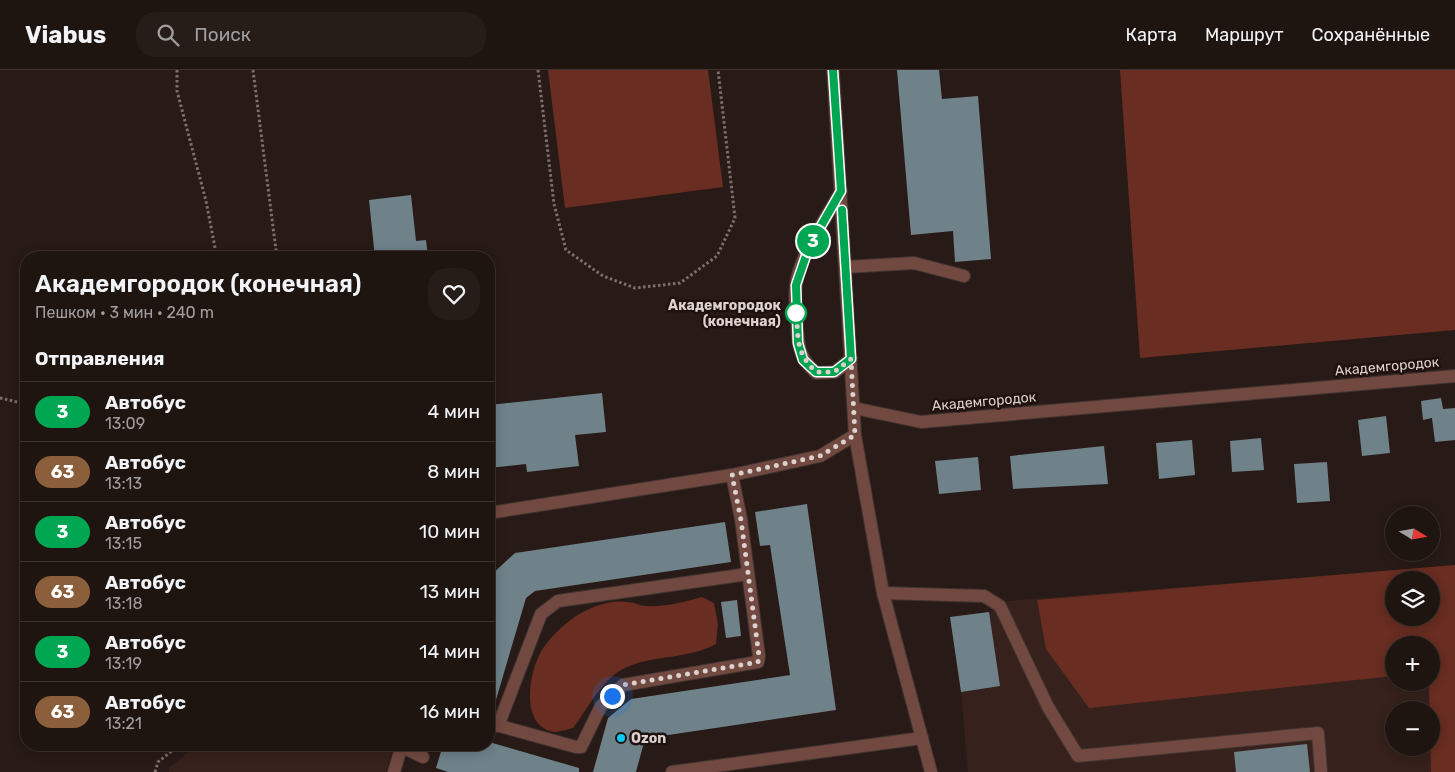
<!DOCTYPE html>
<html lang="ru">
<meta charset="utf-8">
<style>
:root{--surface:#1e1410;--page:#261d19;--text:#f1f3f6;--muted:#a19e9f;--line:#3c3330}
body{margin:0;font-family:Rubik,sans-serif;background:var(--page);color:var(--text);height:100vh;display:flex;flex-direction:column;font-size:19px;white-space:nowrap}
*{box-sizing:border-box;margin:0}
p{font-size:16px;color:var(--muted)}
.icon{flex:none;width:28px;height:28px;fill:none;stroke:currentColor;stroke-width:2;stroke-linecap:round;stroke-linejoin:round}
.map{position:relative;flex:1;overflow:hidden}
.drawer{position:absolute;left:20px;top:181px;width:475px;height:500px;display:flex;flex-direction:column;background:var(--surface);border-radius:20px;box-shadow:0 2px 12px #0003,0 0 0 1px var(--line)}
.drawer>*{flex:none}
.badge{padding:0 10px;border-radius:16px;font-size:18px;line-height:32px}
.needle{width:32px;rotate:101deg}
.buttons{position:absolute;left:1385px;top:436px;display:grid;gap:10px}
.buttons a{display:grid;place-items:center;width:55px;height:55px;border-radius:50%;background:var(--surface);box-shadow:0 2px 12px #0003,0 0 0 1px var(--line);font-size:25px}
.you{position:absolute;width:25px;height:25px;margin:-12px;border:4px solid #fff;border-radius:50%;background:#1a73e8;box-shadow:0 0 0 8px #1a73e833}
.map>.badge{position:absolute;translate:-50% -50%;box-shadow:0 0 0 2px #fff}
h2{padding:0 15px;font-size:19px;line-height:45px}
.round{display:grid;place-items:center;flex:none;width:52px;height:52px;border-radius:20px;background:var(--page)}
.summary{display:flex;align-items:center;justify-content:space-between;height:85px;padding:0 15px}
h1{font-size:24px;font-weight:600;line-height:38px}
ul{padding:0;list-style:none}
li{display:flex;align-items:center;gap:15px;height:60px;padding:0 15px;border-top:1px solid var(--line)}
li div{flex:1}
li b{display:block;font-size:19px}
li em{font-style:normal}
li .badge{min-width:55px;font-weight:700;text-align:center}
header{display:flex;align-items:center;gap:30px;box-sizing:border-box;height:70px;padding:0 25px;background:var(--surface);border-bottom:1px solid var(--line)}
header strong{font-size:24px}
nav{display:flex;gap:28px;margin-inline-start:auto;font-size:18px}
.search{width:350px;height:45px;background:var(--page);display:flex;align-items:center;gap:12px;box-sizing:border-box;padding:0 18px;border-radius:20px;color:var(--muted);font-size:19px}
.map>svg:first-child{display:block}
</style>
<header>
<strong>Viabus</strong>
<div class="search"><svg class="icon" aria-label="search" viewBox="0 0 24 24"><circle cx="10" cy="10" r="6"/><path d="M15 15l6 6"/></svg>Поиск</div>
<nav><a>Карта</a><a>Маршрут</a><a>Сохранённые</a></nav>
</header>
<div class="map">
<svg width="1455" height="702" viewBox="0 0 1455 702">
<rect width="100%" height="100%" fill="#281a16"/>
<g fill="#36211c" fill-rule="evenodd">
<path d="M1455,495V702H968L961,622L950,547L989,542L1008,531ZM1394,510H1431V548H1394ZM1394,575H1431V612H1394ZM1394,640H1431V678H1394Z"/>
<polygon points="197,675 394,675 386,702 169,702 169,698"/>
</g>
<g fill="#692d21" fill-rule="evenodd">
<polygon points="548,0 708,0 723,117 565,138"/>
<polygon points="1120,0 1455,0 1455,260 1140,288"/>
<path d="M1455,495V702H1431L1429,613L1431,612V575H1394V606L1089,638L1046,579L1037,530ZM1394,510H1431V548H1394Z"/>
<path d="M702,527L714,533L718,554L716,574C688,590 652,584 623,599C601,610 588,639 573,658C568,659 560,662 555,662C518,657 529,598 544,577C555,562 570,548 587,540C599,534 614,530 627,532C634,532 640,536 646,536C666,537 684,532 702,527Z"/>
</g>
<g fill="#6f8289">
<polygon points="897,0 939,0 942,29 978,26 991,189 955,192 953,161 911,165"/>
<polygon points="411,125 416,171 426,170 428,186 375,188 369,130"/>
<polygon points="602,323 606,362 575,365 579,396 527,402 526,394 489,398 489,335"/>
<polygon points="1441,328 1443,339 1455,338 1455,370 1435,372 1432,348 1423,350 1421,331"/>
<polygon points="1386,346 1390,383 1362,386 1358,350"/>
<polygon points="1261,368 1264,400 1232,402 1230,371"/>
<polygon points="1192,370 1195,405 1159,409 1156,373"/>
<polygon points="1104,376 1108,414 1013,419 1010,386"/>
<polygon points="978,387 981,420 939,424 935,391"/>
<polygon points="1327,392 1330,431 1297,433 1294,394"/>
<polygon points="807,434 836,640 655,667 643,676 636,702 593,702 608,648 631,629 790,605 770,475 760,476 755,442"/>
<polygon points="725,452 731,492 535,521 526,528 493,640 489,640 489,513 491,505 515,483"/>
<polygon points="737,530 741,566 726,568 721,532"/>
<polygon points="989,542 1000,616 961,622 950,547"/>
<polygon points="489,672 579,698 579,702 448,702 436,698 443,675 489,675"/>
<polygon points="1307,674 1310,702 1236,702 1234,682"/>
</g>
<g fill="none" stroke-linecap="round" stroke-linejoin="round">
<defs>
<g id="minor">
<polyline points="833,0 855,365 883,523 931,702"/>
<path d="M841,121C827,147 799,186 796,215C794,228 796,242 797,254C798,277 799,287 816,303L835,302L851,289"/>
<polyline points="845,197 914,193 964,206"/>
<polyline points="854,338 921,352 1455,306"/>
<polyline points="489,443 732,405 820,386 855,365"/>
<polyline points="883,523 984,526 1000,536 1048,637 1078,686 1318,663 1321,702"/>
<polyline points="489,653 576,677 581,677 601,636 623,615 758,592 759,586 741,449 732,405"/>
<polyline points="498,656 541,544 558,531 748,504"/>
<polyline points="402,677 423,687"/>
<polyline points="394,702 402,675"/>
<polyline points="672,702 922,668"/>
</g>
</defs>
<use href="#minor" stroke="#413430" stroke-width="14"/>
<g stroke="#7c6f6c" stroke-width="3" stroke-dasharray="2.5 2.5" stroke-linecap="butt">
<polyline points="177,0 177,21 206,131 217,188"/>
<polyline points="253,0 277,188"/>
<polyline points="538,0 554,134 566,180 603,206 635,218 680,213 717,186 735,148 718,0"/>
<polyline points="0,328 26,334"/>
<polyline points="155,702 158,692 179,675"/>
</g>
<use href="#minor" stroke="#714940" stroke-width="12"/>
</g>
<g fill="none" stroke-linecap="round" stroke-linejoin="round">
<defs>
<polyline id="line" points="833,0 841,121 809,177 796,215 798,273 803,290 816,302 834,302 851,289 842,140"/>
</defs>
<use href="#line" stroke="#fff" stroke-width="11"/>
<use href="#line" stroke="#00a651" stroke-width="8"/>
<path stroke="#dcd1cf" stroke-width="5" stroke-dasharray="0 9" d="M612,626L623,615L758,592L759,586L741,450L732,405L820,386L855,365L851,289L834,302H816C795,282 799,269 796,243"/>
</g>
<circle fill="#fff" stroke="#00a651" stroke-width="2.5" cx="796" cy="243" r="10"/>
<circle fill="#0ccafa" stroke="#1f110e" stroke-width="2" cx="621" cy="668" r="5"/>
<g text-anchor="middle" stroke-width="5" stroke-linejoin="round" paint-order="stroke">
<g font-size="14" font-weight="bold" fill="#dcd1cf" stroke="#1f110e" text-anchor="end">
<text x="781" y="240">Академгородок<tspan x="781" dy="16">(конечная)</tspan></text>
</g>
<g font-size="14" fill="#dcd1cf" stroke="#1f110e">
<text transform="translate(1387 296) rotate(-5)" y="5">Академгородок</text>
<text transform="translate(984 331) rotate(-5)" y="5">Академгородок</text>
</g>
<g font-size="14" font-weight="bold" fill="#dcd1cf" stroke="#1f110e" text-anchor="start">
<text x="631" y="673">Ozon</text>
</g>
</g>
</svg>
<div class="buttons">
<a><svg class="needle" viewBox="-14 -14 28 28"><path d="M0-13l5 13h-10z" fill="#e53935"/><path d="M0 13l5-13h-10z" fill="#a19e9f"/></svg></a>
<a><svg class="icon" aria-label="layers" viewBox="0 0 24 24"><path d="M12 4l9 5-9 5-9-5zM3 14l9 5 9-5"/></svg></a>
<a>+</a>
<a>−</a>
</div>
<div class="you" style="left:612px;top:626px"></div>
<b class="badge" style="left:813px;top:171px;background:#00a651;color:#fff">3</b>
<section class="drawer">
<div class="summary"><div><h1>Академгородок (конечная)</h1><p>Пешком · 3 мин · 240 m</p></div><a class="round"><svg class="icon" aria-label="heart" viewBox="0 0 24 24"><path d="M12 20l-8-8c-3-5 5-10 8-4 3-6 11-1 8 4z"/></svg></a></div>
<h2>Отправления</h2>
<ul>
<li><span class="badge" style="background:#00a651;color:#fff">3</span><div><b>Автобус</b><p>13:09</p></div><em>4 мин</em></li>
<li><span class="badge" style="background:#8b5e3c;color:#fff">63</span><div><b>Автобус</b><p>13:13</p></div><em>8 мин</em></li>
<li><span class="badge" style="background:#00a651;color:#fff">3</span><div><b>Автобус</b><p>13:15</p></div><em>10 мин</em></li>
<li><span class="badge" style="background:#8b5e3c;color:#fff">63</span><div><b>Автобус</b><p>13:18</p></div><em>13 мин</em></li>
<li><span class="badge" style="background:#00a651;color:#fff">3</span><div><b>Автобус</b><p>13:19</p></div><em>14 мин</em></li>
<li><span class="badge" style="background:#8b5e3c;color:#fff">63</span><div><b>Автобус</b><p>13:21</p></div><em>16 мин</em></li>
</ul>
</section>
</div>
